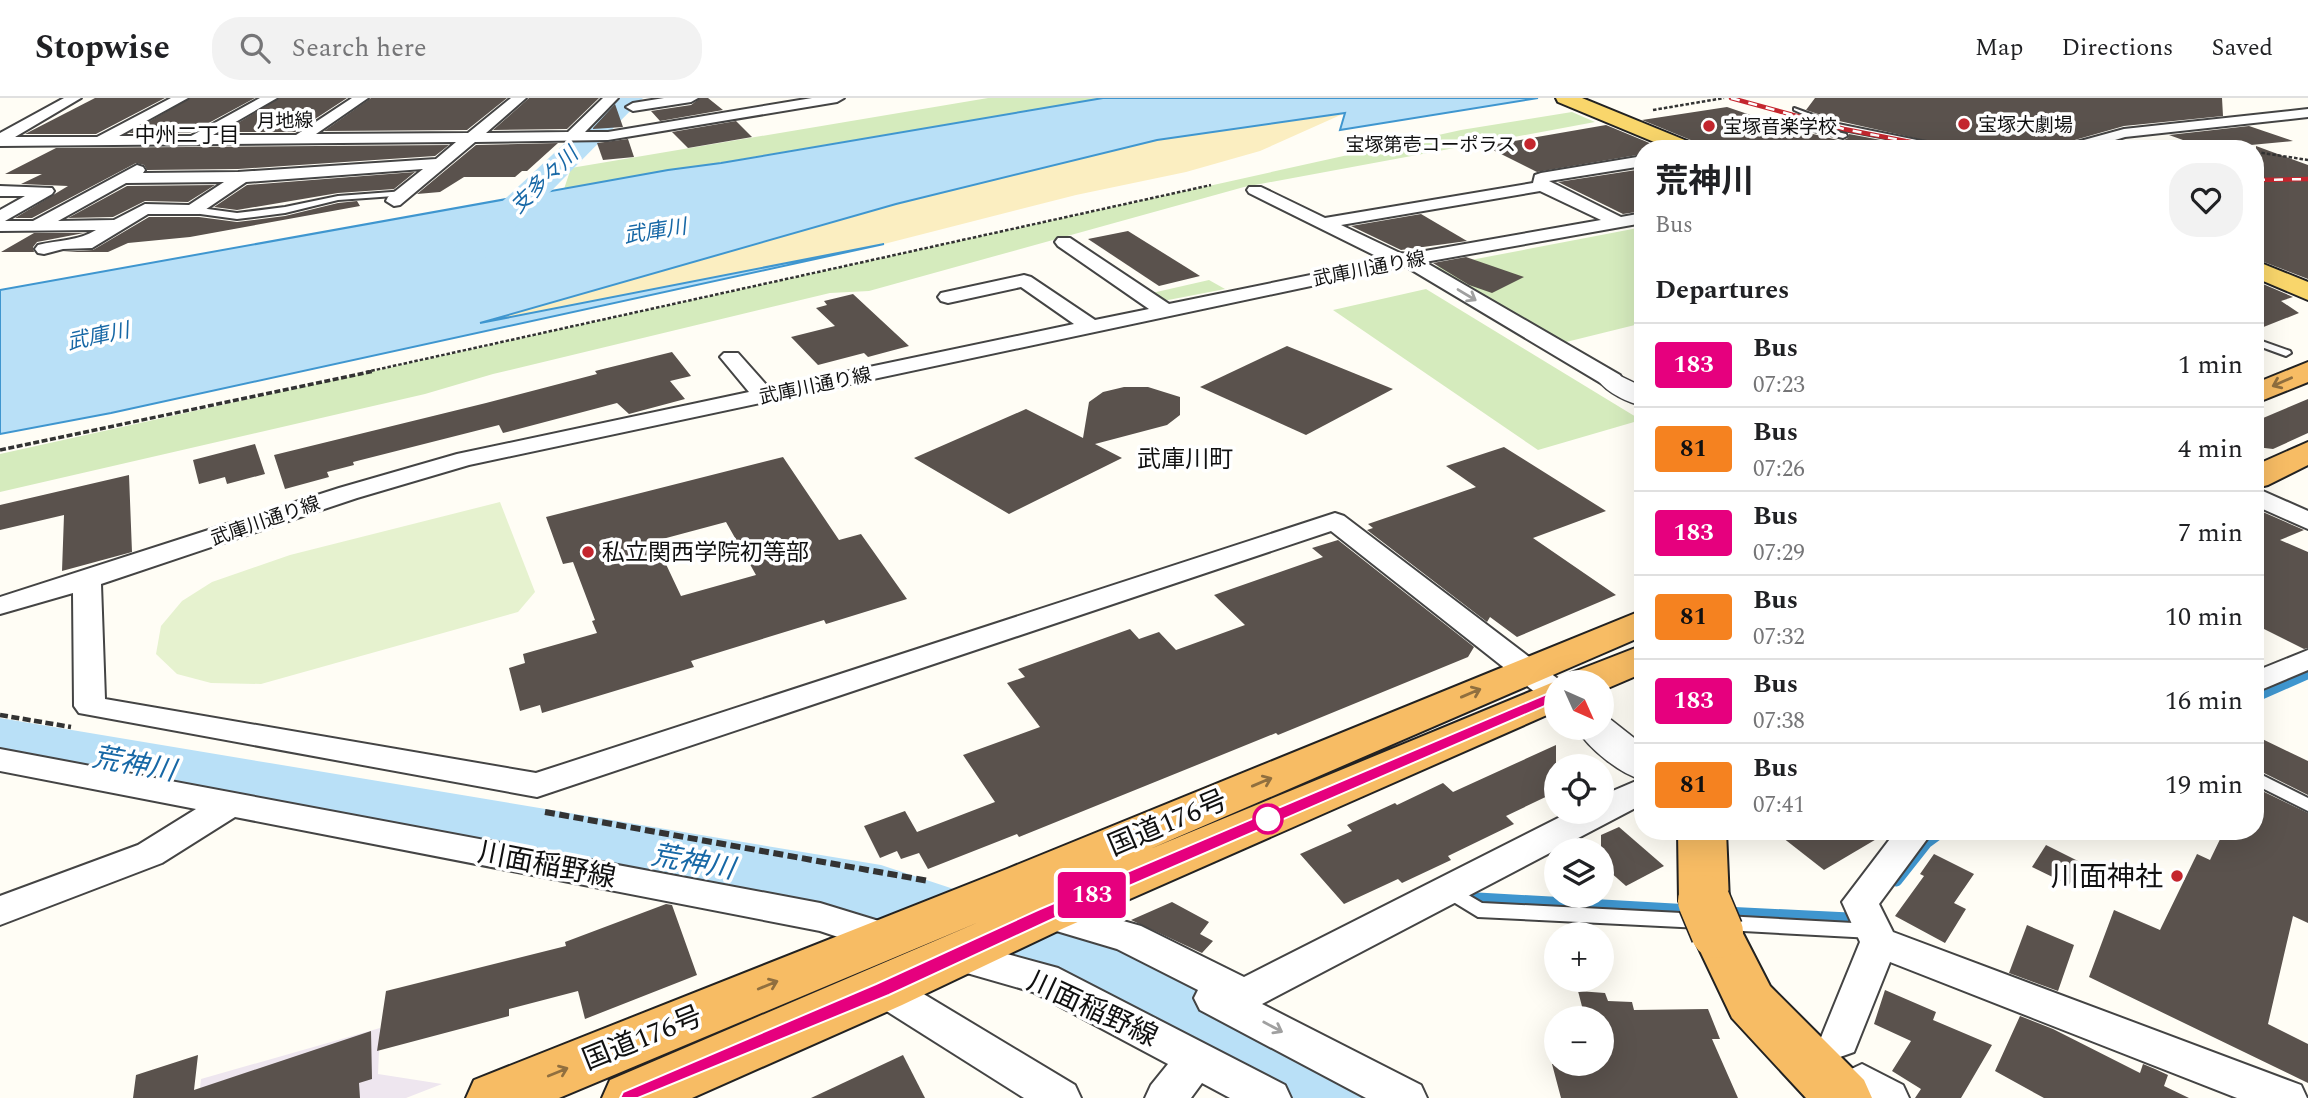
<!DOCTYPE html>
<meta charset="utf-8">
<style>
:root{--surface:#fff;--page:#f2f2f2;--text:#202124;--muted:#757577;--line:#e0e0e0}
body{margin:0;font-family:Spectral,"Noto Sans JP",serif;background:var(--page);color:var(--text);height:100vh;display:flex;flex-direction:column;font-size:26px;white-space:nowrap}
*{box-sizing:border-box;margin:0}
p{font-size:23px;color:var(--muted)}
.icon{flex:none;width:38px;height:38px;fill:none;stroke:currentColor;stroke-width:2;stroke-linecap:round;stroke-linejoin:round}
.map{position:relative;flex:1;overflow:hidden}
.sheet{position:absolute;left:1634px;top:42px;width:630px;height:700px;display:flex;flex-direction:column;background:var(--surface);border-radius:28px;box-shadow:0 7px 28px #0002}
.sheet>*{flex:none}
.badge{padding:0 14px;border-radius:5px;font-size:24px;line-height:46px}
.needle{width:46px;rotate:135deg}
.controls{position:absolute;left:1544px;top:572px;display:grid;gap:14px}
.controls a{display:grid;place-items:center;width:70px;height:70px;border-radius:50%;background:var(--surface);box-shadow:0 7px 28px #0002;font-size:35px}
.map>.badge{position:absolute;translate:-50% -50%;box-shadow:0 0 0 4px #fff}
h2{padding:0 21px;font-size:26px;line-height:63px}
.round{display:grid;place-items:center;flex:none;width:74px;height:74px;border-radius:28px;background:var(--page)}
.summary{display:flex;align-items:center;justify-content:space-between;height:119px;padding:0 21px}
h1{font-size:33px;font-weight:700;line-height:52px}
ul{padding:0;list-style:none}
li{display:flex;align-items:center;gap:21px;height:84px;padding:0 21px;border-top:2px solid var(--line)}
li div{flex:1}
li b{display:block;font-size:26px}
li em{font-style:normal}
li .badge{min-width:77px;font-weight:700;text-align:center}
header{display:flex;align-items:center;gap:42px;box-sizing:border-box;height:98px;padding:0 35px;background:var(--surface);border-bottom:2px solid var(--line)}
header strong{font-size:33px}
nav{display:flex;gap:38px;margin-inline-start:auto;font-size:24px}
.search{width:490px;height:63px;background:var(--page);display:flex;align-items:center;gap:18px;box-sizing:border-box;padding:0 24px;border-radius:28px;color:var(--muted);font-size:26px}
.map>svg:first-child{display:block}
</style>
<header>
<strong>Stopwise</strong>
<div class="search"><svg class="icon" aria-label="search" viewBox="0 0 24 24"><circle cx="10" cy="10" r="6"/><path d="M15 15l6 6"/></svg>Search here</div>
<nav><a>Map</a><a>Directions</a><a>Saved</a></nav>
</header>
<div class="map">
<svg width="2308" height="1000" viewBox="0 0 2308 1000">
<rect width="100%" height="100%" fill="#fffdf5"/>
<polygon fill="#eee6ef" points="380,930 378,976 442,986 406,1000 199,1000 201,981"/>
<g fill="#d5ebbd">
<polygon points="988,0 1103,0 564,91 571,70"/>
<polygon points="1572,14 1595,24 1244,89 869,193 830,195 493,276 425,296 0,394 0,356 1461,32"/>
<polygon points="1643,129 1643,225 1558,246 1429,170"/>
<polygon points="1209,182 1225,191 1163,203 1152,195"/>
<polygon points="1426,191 1641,322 1538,352 1333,212"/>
</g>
<polygon fill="#fbeec1" points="1345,15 1260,53 1186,74 1076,97 884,146 468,228 896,106 1157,42"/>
<polygon fill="#e6f2cf" points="500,404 535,494 518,514 261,586 211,585 177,576 156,556 161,528 182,503 212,484 290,457"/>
<polygon fill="#b9e0f7" stroke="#3f96cf" stroke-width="2" points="1103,0 1538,0 1340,32 1345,15 1157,42 896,106 480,225 884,146 111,315 0,336 0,192 668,72 721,65"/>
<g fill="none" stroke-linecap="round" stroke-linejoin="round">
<polyline stroke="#3f96cf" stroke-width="10" points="2256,599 2308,576"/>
<g stroke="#3f96cf" stroke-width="13">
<polyline points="1896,782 1926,744 1941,733"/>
<polyline points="1478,801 1691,813"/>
<polyline points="1724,815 1849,821"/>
</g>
<g fill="#b9e0f7" fill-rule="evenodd">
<polygon points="613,0 643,0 486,159 473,162 460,159 454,151 460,143"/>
<polygon points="0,620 881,767 1102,840 1248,901 1380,973 1393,1000 1272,1000 1190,951 1046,886 874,824 0,664"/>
</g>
</g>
<g fill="#5a524d" fill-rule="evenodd">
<polygon points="95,0 165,0 96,36 25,36"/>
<polygon points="190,0 255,0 190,35 129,35"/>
<polygon points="279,0 347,0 295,34 223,34"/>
<polygon points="371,0 507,0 467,32 324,33"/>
<polygon points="529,0 599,0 567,31 493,32"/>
<polygon points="700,0 708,0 723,12 660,23 651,13 691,7"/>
<polygon points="1815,0 2222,0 2223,18 2124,28 2043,51 2015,51 2008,47 1963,51 1839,23 1806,12"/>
<polygon points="615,6 623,29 593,31 593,30"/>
<polygon points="1727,9 1792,31 1842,43 1848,40 1849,36 1929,51 1702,51 1698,45 1642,22"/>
<polygon points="736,23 752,39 688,50 672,34"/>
<polygon points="1606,27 1664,51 1643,51 1643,56 1537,74 1485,48"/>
<polygon points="2249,28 2293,43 2208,51 2169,37"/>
<polygon points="628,41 634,59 603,62 597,45"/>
<polygon points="558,45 527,73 522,73 515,79 464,79 440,94 417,96 476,47"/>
<polygon points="449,47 435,58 238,71 147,72 144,67 136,65 32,120 15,120 68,88 21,86 42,76 5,76 56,50"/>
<polygon points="2256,48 2308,67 2308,181 2256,161"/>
<polygon points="1643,71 1643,113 1623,116 1558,84"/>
<polygon points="415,74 394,91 338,95 237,112 214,109 247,87"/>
<polygon points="215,87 188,104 145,103 113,119 68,120 127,88"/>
<polygon points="357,103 360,108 190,139 128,145 108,154 62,154 93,152 149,119 199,119 237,124 285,118 338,105"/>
<polygon points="1421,116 1467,143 1401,152 1351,128"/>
<polygon points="1128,133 1189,171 1200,178 1159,188 1088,141"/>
<polygon points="34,135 84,135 37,144 33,149 34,154 1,154"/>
<polygon points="1466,159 1524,179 1492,195 1469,187 1433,165"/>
<polygon points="2256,183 2293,199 2281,203 2299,215 2256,232"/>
<polygon points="853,196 909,248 868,259 864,255 818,267 791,239 835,228 816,210 827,207 824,203"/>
<polygon points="1287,248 1393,291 1306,337 1200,289"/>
<polygon points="672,254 691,278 670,283 685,301 629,316 617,305 503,335 499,327 353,364 354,367 327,374 329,379 285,391 274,357 486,305 597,276 595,273"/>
<polygon points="1124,289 1148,289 1180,299 1180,317 1167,327 1095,346 1122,360 1009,416 914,360 1026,311 1083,340 1089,304 1103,294"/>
<polygon points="2308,301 2308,335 2273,351 2256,349 2256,323"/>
<polygon points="255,346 265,376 227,386 225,379 199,386 193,362"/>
<polygon points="1504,349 1606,413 1533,440 1616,497 1517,539 1490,519 1487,524 1367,432 1373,430 1368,426 1476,389 1446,368"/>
<path d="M783,359L839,442L861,436L907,501L826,526L824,522L691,563L694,569L542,615L540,607L520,613L509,570L525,565L523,556L597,535L592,523L595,522L573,464L563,466L546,419ZM726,424L756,477L681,498L655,443Z"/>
<polygon points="129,377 132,454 62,473 64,417 0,432 0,407"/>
<polygon points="2256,411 2304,432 2280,442 2308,454 2308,550 2304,551 2256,527"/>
<polygon points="1338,442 1474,549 1468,559 1278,637 1276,635 1019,739 1017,736 928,771 919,755 901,761 897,753 880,760 864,728 905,713 917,734 995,704 963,657 1040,629 1007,585 1025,579 1018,571 1130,531 1139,541 1159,534 1176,552 1245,527 1214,497 1323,459 1312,450"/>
<polygon points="2256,638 2308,663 2308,697 2256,671"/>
<polygon points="1556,647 1556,694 1506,718 1514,726 1448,758 1451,762 1402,785 1398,781 1344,806 1300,756 1352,733 1347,727 1395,705 1397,707 1443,685 1453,694"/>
<polygon points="2256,690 2308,715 2308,825 2293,818 2268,926 2308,946 2308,985 2089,879 2114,812 2160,832 2197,756 2210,762 2224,733 2256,733"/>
<polygon points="1619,729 1664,768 1626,788 1601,766 1601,737"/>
<polygon points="1774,733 1890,733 1824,772"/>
<polygon points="2046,747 2082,765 2069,787 2032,769"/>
<polygon points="1934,756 1974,776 1954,805 1966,811 1945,845 1895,818 1924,778 1920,776"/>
<polygon points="1172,804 1209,824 1200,836 1213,843 1202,855 1131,822"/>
<polygon points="666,806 672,807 697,877 585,921 578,893 509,911 509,918 377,953 386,893 566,848 565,844"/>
<polygon points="2027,827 2074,847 2058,893 2009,875"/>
<polygon points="1885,892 1936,914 1933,922 1992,947 1961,1000 1915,1000 1921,991 1892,973 1911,943 1874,926"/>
<polygon points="1578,893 1605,895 1608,903 1632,904 1634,912 1708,911 1720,941 1712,941 1738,1000 1561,1000 1552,966 1601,966 1601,920 1585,920"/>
<polygon points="2020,918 2053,931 2140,975 2143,966 2155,971 2168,977 2164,988 2189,1000 2044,1000 1995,973"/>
<polygon points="371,933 372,981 359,985 360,1000 133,1000 136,977 198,957 194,992"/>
<polygon points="903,957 925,1000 811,1000"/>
</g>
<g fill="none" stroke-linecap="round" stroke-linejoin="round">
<defs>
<g id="service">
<polygon points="1794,10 1838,26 1961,51 1944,51 1833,30 1794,12"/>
<polygon points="1796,24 1846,36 1847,38 1843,40 1793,28"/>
<polygon points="405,93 409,95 408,97 338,102 285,115 237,121 193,115 189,112 193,109 237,115 285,109 338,98"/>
<polygon points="2256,241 2290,253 2291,255 2286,258 2256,247"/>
<polygon points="2256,674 2308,700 2308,713 2256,687"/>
<polygon points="1448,785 1482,805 1701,816 1708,818 1710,823 1708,828 1701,830 1478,819 1442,797 1439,792 1442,787"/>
<polygon points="1725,818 1872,826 1879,828 1881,833 1879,838 1872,840 1725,832 1718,830 1716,825 1718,820"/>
</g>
<g id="minor">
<path d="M64,0H81L15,39H97L171,0H188L119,38H191L260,0H277L213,37H296L352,0H368L316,36L468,35L511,0H526L486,35L568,34L603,0H618L585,34H608L812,0H844L837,4L608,42L475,44L400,107L394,108L386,103L388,99L423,71L246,84L199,116H148L92,150L63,151L44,156L38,155L35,151L38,147C58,142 79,143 96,132L0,133V112L25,98H0V88L52,90L54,93L52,96L5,123H33L137,67L143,69L145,72L143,75L238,74L436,61L456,44L0,48V35ZM224,84L189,107L145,106L114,122L58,123L126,85Z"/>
<polygon points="664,0 698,0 691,4 633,13 626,9 633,5"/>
<polygon points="2308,11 2308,19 2125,39 2085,51 2060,51 2062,48 2124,31"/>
<path d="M1643,58V68L1549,83L1621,119L1643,115V125L1425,164L1620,277L1623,282L1620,287H1604L1405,168L469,367L357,400L101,486L105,601L536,675L1335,415L1344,418L1562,584H1556V605L1545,602L1331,433L537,699L79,615L74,608L73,495L0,516V499L339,390L457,356L749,294L720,259L724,255H738L769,290L1074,226L1021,189L948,205L941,203L938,199L941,195L1024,177L1031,179L1095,222L1149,211L1058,148L1055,144L1058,140H1070L1169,206L1384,162L1249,95L1247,92L1249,89H1261L1325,120L1533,85L1535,77L1541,75ZM1540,93L1601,122L1408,156L1400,155L1341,127Z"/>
<polygon points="2256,390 2308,413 2308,431 2256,408"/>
<polygon points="2308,552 2308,572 2256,594 2256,573"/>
<polygon points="0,651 820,805 905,831 911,842 905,853 892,857 820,833 235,719 162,765 0,827 0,798 138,747 196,711 0,673"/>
<polygon points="1643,680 1643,706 1262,906 1421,987 1427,1000 1366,1000 1200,912 1194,900 1198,892 1117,851 1033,826 1025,811 1030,801 1043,797 1056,801 1059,805 1141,828 1244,879 1570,714 1601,714 1601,698"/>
<polygon points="1896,733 1933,733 1879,806 1893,834 2301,987 2307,1000 2237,1000 1890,864 1854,954 1840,959 1826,954 1820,942 1860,844 1842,804"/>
<polygon points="952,841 1058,870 1285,987 1291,1000 1230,1000 1202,985 1191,1000 1145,1000 1151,987 1168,966 1033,894 939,867 933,856 939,845"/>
<polygon points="883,875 897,880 1075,987 1081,1000 1024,1000 869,902 863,891 869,880"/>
<polygon points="1862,966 1903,987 1909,1000 1819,1000 1818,997 1824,984"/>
</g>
<g id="tertiary">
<path d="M1612,274L1643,289V308C1629,305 1607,295 1598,282L1602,276Z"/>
<path d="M1601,618L1610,621L1643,647V682C1620,676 1589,651 1576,630H1601Z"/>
</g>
<g id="primary">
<polygon points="1556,0 1582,0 1697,47 1700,51 1671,51 1558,4"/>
<polygon points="2256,163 2308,184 2308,202 2256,180"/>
</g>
<g id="trunk">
<polygon points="2308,264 2308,284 2256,305 2256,285"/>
<polygon points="2308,344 2308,367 2268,387 2256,390 2256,367"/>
<polygon points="1643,512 1643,538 1150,751 1556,583 1560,584 1556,584 1556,613 1064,830 902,907 692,1000 602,1000 610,982 979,824 559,1000 466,1000 474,982 1007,771"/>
<polygon points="1643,547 1643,575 1601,593 1601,584 1565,584 1571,575"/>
<polygon points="1678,733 1726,733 1729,803 1722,815 1735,820 1770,888 1864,982 1872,1000 1806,1000 1732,920 1691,834 1698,821 1686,817 1679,803"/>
</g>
</defs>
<use href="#service" stroke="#444" stroke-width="4"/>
<use href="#minor" stroke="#444" stroke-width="4"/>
<use href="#tertiary" stroke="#444" stroke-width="3"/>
<use href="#primary" stroke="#222" stroke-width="4"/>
<use href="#trunk" stroke="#222" stroke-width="4"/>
<g stroke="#333" stroke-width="2.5" stroke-dasharray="3.5 2" stroke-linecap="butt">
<polyline points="1653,12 1724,0"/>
<polyline points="2229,44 2248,51"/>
<polyline points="2256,54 2308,62"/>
<polyline points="366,274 1211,87"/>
</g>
<polyline stroke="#333" stroke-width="3.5" stroke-dasharray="6 2.5" stroke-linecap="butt" points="0,352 374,273"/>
<polyline stroke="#333" stroke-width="4.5" stroke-dasharray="8 3.5" stroke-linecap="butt" points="0,617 71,629"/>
<polyline stroke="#333" stroke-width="6" stroke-dasharray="10 4.5" stroke-linecap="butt" points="545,714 929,783"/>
<use href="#service" fill="#fff" fill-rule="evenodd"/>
<use href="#minor" fill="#fff" fill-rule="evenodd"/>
<use href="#tertiary" fill="#fff" fill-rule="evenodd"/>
<use href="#primary" fill="#f9d66b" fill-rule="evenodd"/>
<use href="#trunk" fill="#f7bc64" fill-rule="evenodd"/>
<defs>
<g id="rail">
<polyline points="1731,0 1844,31 1946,51"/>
<polyline points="2256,82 2308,81"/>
</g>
</defs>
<use href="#rail" stroke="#c4262e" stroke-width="4.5"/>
<use href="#rail" stroke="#fff" stroke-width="2.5" stroke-dasharray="9" stroke-linecap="butt"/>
<defs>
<polyline id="trunk-bridge" points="1704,803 1717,834"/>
</defs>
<use href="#trunk-bridge" stroke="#222" stroke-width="55" stroke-linecap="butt"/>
<use href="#trunk-bridge" stroke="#f7bc64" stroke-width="52"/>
</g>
<defs><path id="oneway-shaft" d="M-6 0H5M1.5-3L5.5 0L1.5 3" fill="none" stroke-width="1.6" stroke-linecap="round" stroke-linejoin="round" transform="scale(1.75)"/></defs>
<g stroke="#a0a0a0">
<use href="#oneway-shaft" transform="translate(1467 197) rotate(31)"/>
<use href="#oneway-shaft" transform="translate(1273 929) rotate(28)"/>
</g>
<g stroke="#906f3f">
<use href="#oneway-shaft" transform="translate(2282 284) rotate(156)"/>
<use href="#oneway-shaft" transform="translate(1471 595) rotate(-23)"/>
<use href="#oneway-shaft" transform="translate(1262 684) rotate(-23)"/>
<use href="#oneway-shaft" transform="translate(768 887) rotate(-22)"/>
<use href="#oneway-shaft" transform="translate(558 974) rotate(-22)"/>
</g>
<polygon fill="#e6007e" stroke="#fff" stroke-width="2" points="1556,592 1561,594 1563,597 1561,601 1053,821 889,897 638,1000 620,1000 623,994 876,886 1040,811"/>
<g fill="#c4262e" stroke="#fff" stroke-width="2.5">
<circle cx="1964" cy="26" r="7"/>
<circle cx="1709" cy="28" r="7"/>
<circle cx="1530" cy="46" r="7"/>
<circle cx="588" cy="454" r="7"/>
<circle cx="2177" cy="778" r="7"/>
</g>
<circle fill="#fff" stroke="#e6007e" stroke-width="3.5" cx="1268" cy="721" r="14"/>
<g text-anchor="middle" stroke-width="7" stroke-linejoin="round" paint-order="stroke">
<g font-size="19" fill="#111" stroke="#fff">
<text transform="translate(285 22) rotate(-1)" y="7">月地線</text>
<text transform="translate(1369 170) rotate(-11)" y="7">武庫川通り線</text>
<text transform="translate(815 287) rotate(-12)" y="7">武庫川通り線</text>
<text transform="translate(265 422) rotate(-19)" y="7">武庫川通り線</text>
</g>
<g font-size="19" fill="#111" stroke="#fff" text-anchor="start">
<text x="1978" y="33">宝塚大劇場</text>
<text x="1723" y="35">宝塚音楽学校</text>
<text x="1516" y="53" text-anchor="end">宝塚第壱コーポラス</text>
</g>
<g font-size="21" fill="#111" stroke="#fff">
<text x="187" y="44">中州二丁目</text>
</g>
<g font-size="21" font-style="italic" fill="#1768a6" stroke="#fff">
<text transform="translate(544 82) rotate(-44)" y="7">支多々川</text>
<text transform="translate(655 133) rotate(-9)" y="7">武庫川</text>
<text transform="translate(98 238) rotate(-12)" y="7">武庫川</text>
</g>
<g font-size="23" fill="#111" stroke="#fff" text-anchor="start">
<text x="602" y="462">私立関西学院初等部</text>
</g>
<g font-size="24" fill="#111" stroke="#fff">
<text x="1185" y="369">武庫川町</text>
</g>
<g font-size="28" font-style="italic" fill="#1768a6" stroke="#fff">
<text transform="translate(134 665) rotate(10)" y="10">荒神川</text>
<text transform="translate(693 763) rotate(10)" y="10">荒神川</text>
</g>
<g font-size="28" fill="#111" stroke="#fff">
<text transform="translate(1167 724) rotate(-23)" y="10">国道176号</text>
<text transform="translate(547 766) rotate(11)" y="10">川面稲野線</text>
<text transform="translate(1093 910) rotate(25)" y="10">川面稲野線</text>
<text transform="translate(642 939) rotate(-22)" y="10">国道176号</text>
</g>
<g font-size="28" fill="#111" stroke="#fff" text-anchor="end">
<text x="2163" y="788">川面神社</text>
</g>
</g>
</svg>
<div class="controls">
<a><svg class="needle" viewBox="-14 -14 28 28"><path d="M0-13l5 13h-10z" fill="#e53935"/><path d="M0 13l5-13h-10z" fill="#757577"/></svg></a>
<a><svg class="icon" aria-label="locate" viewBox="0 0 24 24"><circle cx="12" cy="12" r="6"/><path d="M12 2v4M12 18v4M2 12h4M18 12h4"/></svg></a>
<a><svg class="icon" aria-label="layers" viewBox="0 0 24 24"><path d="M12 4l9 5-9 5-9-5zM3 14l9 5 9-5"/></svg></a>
<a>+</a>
<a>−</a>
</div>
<b class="badge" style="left:1092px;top:797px;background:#e6007e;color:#fff">183</b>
<section class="sheet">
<div class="summary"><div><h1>荒神川</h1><p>Bus</p></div><a class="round"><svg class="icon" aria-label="heart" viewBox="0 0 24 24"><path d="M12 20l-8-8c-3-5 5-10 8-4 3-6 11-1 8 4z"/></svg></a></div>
<h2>Departures</h2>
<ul>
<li><span class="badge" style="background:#e6007e;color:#fff">183</span><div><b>Bus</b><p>07:23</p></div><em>1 min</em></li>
<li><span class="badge" style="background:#f58220;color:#111">81</span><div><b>Bus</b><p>07:26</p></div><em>4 min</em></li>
<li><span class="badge" style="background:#e6007e;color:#fff">183</span><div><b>Bus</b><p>07:29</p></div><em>7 min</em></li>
<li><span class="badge" style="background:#f58220;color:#111">81</span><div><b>Bus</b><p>07:32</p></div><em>10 min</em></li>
<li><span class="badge" style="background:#e6007e;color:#fff">183</span><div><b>Bus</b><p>07:38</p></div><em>16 min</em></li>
<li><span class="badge" style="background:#f58220;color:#111">81</span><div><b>Bus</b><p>07:41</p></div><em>19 min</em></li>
</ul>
</section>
</div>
